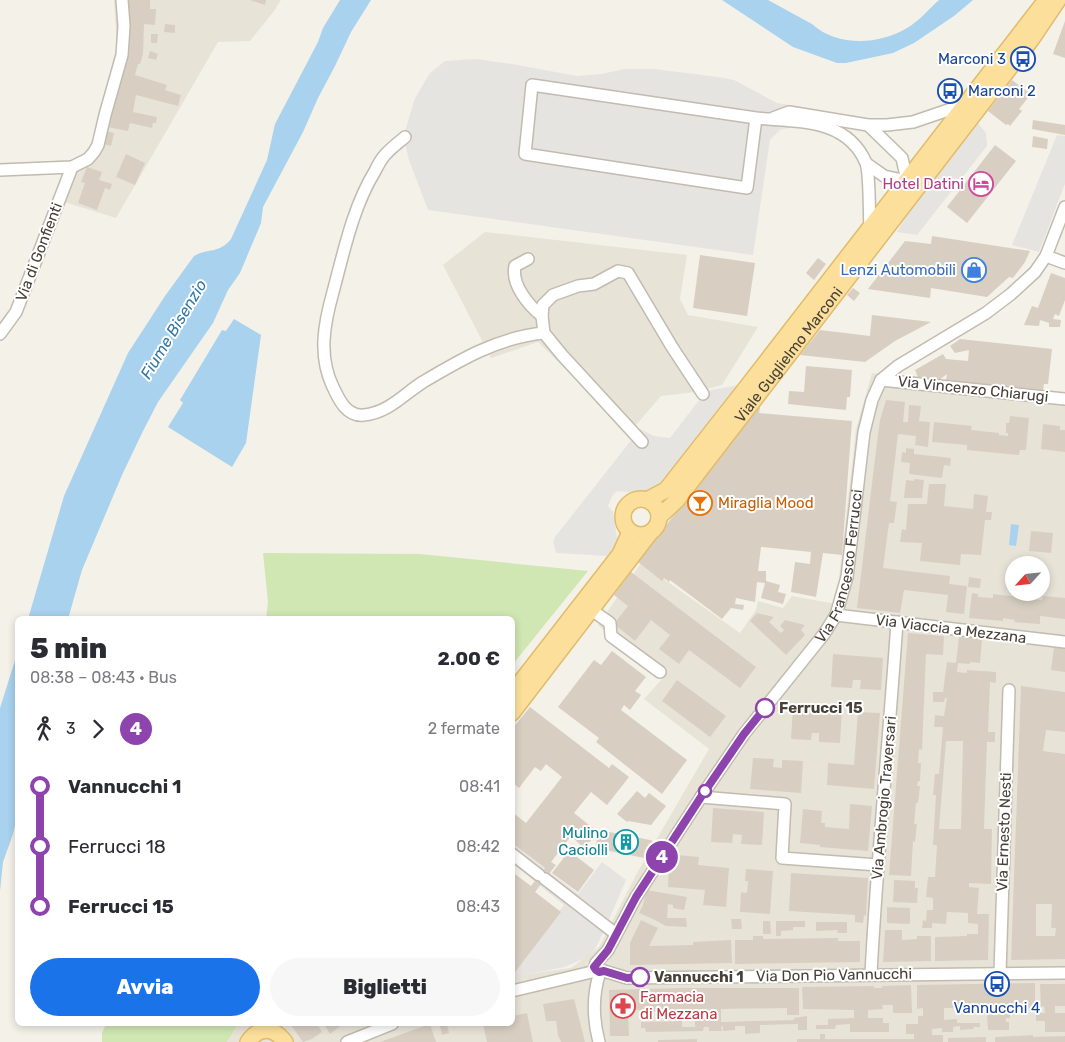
<!DOCTYPE html>
<html lang="it">
<meta charset="utf-8">
<style>
:root{--surface:#fff;--page:#f7f7f7;--text:#2b2b33;--muted:#7c7c81;--accent:#1a73e8}
body{margin:0;font-family:Rubik,sans-serif;background:var(--page);color:var(--text);height:100vh;display:flex;flex-direction:column;font-size:19px;white-space:nowrap}
*{box-sizing:border-box;margin:0}
p{font-size:16px;color:var(--muted)}
.icon{flex:none;width:28px;height:28px;fill:none;stroke:currentColor;stroke-width:2;stroke-linecap:round;stroke-linejoin:round}
.map{position:relative;flex:1;overflow:hidden}
.drawer{position:absolute;left:15px;top:616px;width:500px;height:410px;display:flex;flex-direction:column;background:var(--surface);border-radius:8px;box-shadow:0 2px 8px #0003}
.drawer>*{flex:none}
.badge{padding:0 10px;border-radius:16px;font-size:18px;line-height:32px}
.needle{width:32px;rotate:243deg}
.buttons{position:absolute;left:1005px;top:556px;display:grid;gap:10px}
.buttons a{display:grid;place-items:center;width:45px;height:45px;border-radius:50%;background:var(--surface);box-shadow:0 2px 8px #0003;font-size:25px}
.map>.badge{position:absolute;translate:-50% -50%;box-shadow:0 0 0 2px #fff}
.legs{display:flex;align-items:center;gap:8px;height:55px;padding:0 15px;font-size:16px}
.legs p{margin-inline-start:auto}
.overview{display:flex;align-items:center;justify-content:space-between;height:85px;padding:0 15px}
h1{font-size:28px;font-weight:800;line-height:38px}
.action{display:flex;gap:10px;margin-top:auto;padding:10px 15px}
.action a{flex:1;height:58px;border-radius:30px;background:var(--accent);color:#fff;font-size:20px;font-weight:800;line-height:58px;text-align:center}
.action a+a{background:var(--page);color:var(--text)}
ul{padding:0 15px;list-style:none}
li{display:flex;align-items:center;gap:18px;height:60px;font-size:19px}
li i{display:grid;place-items:center;width:8px;height:100%;margin:0 6px;background:currentColor}
li i::after{content:'';width:12px;height:12px;margin:-6px;border:4px solid;border-radius:50%;background:var(--surface)}
li p{margin-inline-start:auto}
li:first-child i{background:linear-gradient(#0000 50%,currentColor 0)}
li:last-child i{background:linear-gradient(currentColor 50%,#0000 0)}
.map>svg:first-child{display:block}
</style>
<div class="map">
<svg width="1065" height="1042" viewBox="0 0 1065 1042">
<rect width="100%" height="100%" fill="#f4f1e9"/>
<g fill="#e8e3d7" fill-rule="evenodd">
<polygon points="114,0 281,0 274,11 250,41 218,42 116,218 64,202 77,172 91,146 117,51"/>
<polygon points="485,232 687,255 680,299 688,315 758,327 722,385 696,392 661,396 630,432 538,342 491,358 443,265"/>
<path d="M872,373L1065,396V1042H227L238,1024H512L513,976L571,968L599,947L637,873L709,749L644,699L663,678L598,625L641,563L740,633L756,610L758,601L783,608L792,596L836,604L856,429ZM1014,565H1041V592H1014Z"/>
</g>
<g fill="#d0e7b3">
<polygon points="263,553 420,554 588,571 513,664 512,619 266,619 268,602"/>
<polygon points="106,1024 238,1024 227,1042 102,1042 102,1033"/>
</g>
<g fill="#e6e4e1">
<polygon points="476,59 512,64 577,76 601,74 625,69 654,69 718,77 734,80 777,103 807,108 804,129 792,127 780,130 770,140 753,255 428,210 409,160 405,143 405,131 415,98 430,73 445,61"/>
<polygon points="977,122 986,133 987,146 917,235 897,232 906,216"/>
<polygon points="1057,135 1065,136 1065,184 1039,252 1012,245"/>
<polygon points="744,384 668,480 653,491 627,492 617,491 612,496 608,506 613,512 617,538 616,546 607,556 556,553 553,542 555,537 640,429 654,436 670,438 706,391"/>
<polygon points="513,844 578,894 602,862 626,880 602,935 595,949 587,957 565,967 513,977 512,972 564,905 513,864"/>
</g>
<g fill="#a8d2ee">
<path d="M340,0H371L351,32L335,66L318,98L303,132L263,207L261,223L240,273L228,290L213,323L158,402L143,431L122,475L82,570L68,619H28L64,496L128,353L165,296L194,256C208,248 219,254 231,239L267,160L275,124L318,42L323,28Z"/>
<path d="M722,0H768L812,24C837,47 879,45 907,28C918,22 929,9 939,0H973L954,16L914,43L893,53L846,63H837L793,47Z"/>
<polygon points="234,319 261,335 246,443 232,467 168,427 183,403 180,400 222,330 226,331"/>
<polygon points="1011,524 1019,525 1016,546 1009,545"/>
<polygon points="17,654 17,816 13,834 3,862 0,891 0,708"/>
</g>
<g fill="#d8cfc2" fill-rule="evenodd">
<polygon points="128,0 150,0 150,9 156,9 155,25 144,24 143,54 140,64 138,64 135,75 167,85 165,90 181,95 178,106 136,95 133,112 157,117 156,123 153,123 152,128 130,123 128,131 107,127 128,51"/>
<polygon points="250,0 266,0 265,5"/>
<polygon points="1065,21 1065,58 1053,54"/>
<polygon points="165,24 175,25 175,33 164,32"/>
<polygon points="151,34 158,34 157,43 151,43"/>
<polygon points="150,51 158,54 156,60 148,58"/>
<polygon points="1012,80 1031,94 1019,109 1022,111 1010,126 1008,124 1006,125 988,111"/>
<polygon points="1033,120 1065,125 1065,135 1032,129"/>
<polygon points="105,131 114,133 111,146 102,144"/>
<polygon points="1033,136 1048,139 1047,149 1032,147"/>
<polygon points="995,145 1016,161 967,223 947,207"/>
<polygon points="126,154 145,163 135,185 116,177"/>
<polygon points="87,167 102,172 99,180 112,184 110,190 105,188 97,210 78,203 85,183 81,182"/>
<polygon points="932,236 1030,251 1025,262 1013,278 1009,277 987,297 931,288 930,298 868,289 905,241 931,244"/>
<polygon points="700,255 755,263 747,316 693,308"/>
<polygon points="818,258 826,264 814,280 806,273"/>
<polygon points="1051,273 1065,278 1065,300 1059,316 1055,314 1053,319 1061,320 1060,327 1049,327 1049,323 1040,320 1039,326 1024,325 1032,306 1038,308"/>
<polygon points="853,288 860,293 854,301 847,295"/>
<polygon points="872,315 931,322 895,341 865,362 800,355 820,330 870,336"/>
<polygon points="960,339 1052,349 1048,384 1044,384 1043,390 946,380 947,374 939,380 918,377 915,370 943,354 946,359 968,361 969,350 955,353 950,346"/>
<polygon points="806,366 852,370 850,397 847,397 846,410 788,404 789,391 804,392"/>
<polygon points="886,400 905,402 903,422 908,422 909,405 921,406 919,421 930,422 928,447 915,445 916,436 898,434 890,501 897,502 894,523 889,523 883,568 950,576 949,584 967,586 964,614 946,612 948,595 904,590 900,613 857,608 876,450 880,420"/>
<polygon points="756,408 760,408 759,413 852,421 842,555 823,553 816,597 791,592 795,562 810,564 811,552 761,547 758,571 766,571 766,581 780,585 778,592 786,594 783,604 761,598 765,583 757,582 755,602 736,598 735,604 744,605 743,610 731,608 722,619 670,580 669,582 664,578 662,581 638,562"/>
<polygon points="1010,416 1029,418 1026,450 1020,450 1019,455 967,450 967,445 932,442 934,422 972,426 971,430 999,433 999,435 1008,436 1008,433 1006,433 1006,423 1009,423"/>
<polygon points="1043,424 1060,426 1060,430 1065,430 1065,452 1041,449"/>
<polygon points="906,448 914,449 914,454 951,458 950,466 944,465 942,478 909,474 910,463 901,462 902,452 906,453"/>
<polygon points="914,479 924,480 922,498 904,498 906,480 914,481"/>
<polygon points="929,484 946,484 944,506 973,509 974,494 988,496 986,512 992,512 991,520 985,520 981,555 961,554 960,565 920,561 922,543 900,542 902,529 906,530 908,504 927,504"/>
<polygon points="1031,531 1053,533 1051,553 1029,551"/>
<polygon points="631,572 756,667 740,688 689,650 679,664 659,649 670,635 651,620 635,641 614,624 628,606 614,595"/>
<polygon points="969,577 981,579 980,588 968,587"/>
<polygon points="972,593 978,594 978,597 993,598 993,594 1042,600 1043,596 1065,598 1065,619 1040,616 1040,624 1014,622 1015,620 1003,618 1003,621 969,618"/>
<polygon points="757,613 774,617 769,622 781,633 784,630 780,626 785,620 805,625 801,630 805,635 786,655 750,621"/>
<polygon points="908,633 944,636 943,655 926,654 922,750 919,749 918,763 921,763 920,781 918,781 917,786 920,786 918,803 916,803 914,824 917,824 915,842 913,841 911,876 889,875"/>
<path d="M959,637L982,639L980,663L970,662V664L958,663L957,672L967,673V670L996,672V683L990,682L988,732H995V742H987L984,829H992L991,884L969,883V887L979,888L977,914H989L988,960L935,961V937L967,936V934H978V924L968,923V913L947,912L946,924L932,923V928H922L923,920L926,921L927,910H933V898L926,897L928,877H935L937,845H933L936,795H933L935,774H939L943,727H934L935,715L944,716L947,698H945L944,702H933V692H943L947,662L956,663ZM946,741H963L961,829H939Z"/>
<polygon points="1054,647 1065,648 1065,672 1051,670"/>
<polygon points="612,651 646,677 635,691 641,695 630,710 624,705 621,710 687,760 662,794 596,742 599,738 558,707 594,660 601,665"/>
<polygon points="833,654 883,658 881,690 860,689 861,680 853,680 852,688 831,687"/>
<polygon points="677,680 726,716 710,737 662,701"/>
<path d="M1021,686L1065,692V732L1046,730L1043,751L1065,754V959L1011,960ZM1036,904H1052L1051,928H1056L1055,936H1036Z"/>
<polygon points="530,707 609,768 612,764 629,777 607,805 591,792 574,813 594,829 593,838 584,848 571,836 551,862 556,865 535,892 561,912 512,976 512,872 531,886 545,868 512,843 512,812 526,823 562,777 546,764 541,771 535,767 519,788 512,782 512,729"/>
<polygon points="793,707 842,710 840,743 819,742 819,733 812,733 811,740 791,739"/>
<polygon points="858,712 880,713 874,789 827,785 828,763 854,765"/>
<polygon points="753,758 774,759 773,767 782,768 782,760 803,761 801,793 750,789"/>
<polygon points="637,791 645,798 649,793 666,806 651,825 628,821 627,822 617,814"/>
<polygon points="850,804 872,806 868,851 820,847 820,845 800,843 803,809 822,811 821,823 825,823 825,827 849,829"/>
<polygon points="713,808 764,812 762,845 741,844 742,835 733,834 732,843 711,842"/>
<polygon points="599,830 650,840 660,844 655,855 646,851 644,858 595,848"/>
<polygon points="569,851 594,870 578,892 552,873"/>
<polygon points="677,855 699,857 698,865 729,868 726,907 703,905 705,890 668,887 669,865 676,866"/>
<polygon points="746,869 773,871 770,914 740,912 741,892 747,893 748,881 745,881"/>
<polygon points="791,873 868,878 866,916 864,915 863,923 855,922 855,915 789,911"/>
<polygon points="894,880 915,881 915,888 918,888 917,903 893,902"/>
<polygon points="646,890 687,897 684,910 673,908 673,905 668,904 667,918 686,918 687,927 666,926 653,919 639,913 643,905"/>
<polygon points="887,907 910,908 910,924 887,923"/>
<polygon points="731,919 741,919 742,929 732,929"/>
<polygon points="641,920 658,928 649,946 693,945 693,942 731,940 732,963 630,965 630,943"/>
<polygon points="763,921 770,921 771,934 763,934"/>
<polygon points="776,921 805,921 805,927 793,927 793,930 781,931 781,936 776,936"/>
<polygon points="816,922 847,922 847,933 838,933 837,930 816,931"/>
<polygon points="885,930 902,930 902,940 917,939 917,936 931,936 931,961 883,962"/>
<polygon points="753,936 763,936 763,939 838,938 838,941 860,941 860,962 735,964 735,940 753,940"/>
<polygon points="1035,983 1035,1008 1012,1009 1011,1007 1006,1007 1006,1012 1010,1011 1010,1018 1006,1018 1006,1022 1009,1022 1009,1030 988,1030 987,1015 996,1014 996,1012 1001,1012 1001,1007 992,1007 992,1011 988,1011 988,1008 970,1009 970,1006 958,1006 958,1008 944,1008 944,1020 957,1019 957,1023 980,1023 980,1027 973,1027 974,1029 960,1030 960,1026 953,1027 953,1032 942,1032 942,1028 932,1029 932,1035 943,1035 943,1042 797,1042 797,1039 820,1039 820,1034 825,1034 825,1039 914,1039 914,1034 906,1034 906,1024 918,1024 918,1016 923,1016 923,1008 917,1009 917,985"/>
<polygon points="1040,984 1065,984 1065,1006 1055,1006 1055,1013 1065,1013 1065,1032 1045,1032 1045,1021 1036,1021 1036,1013 1045,1013 1044,1006 1041,1007"/>
<polygon points="911,985 912,1013 893,1013 893,1005 882,1005 883,1009 868,1010 868,1018 883,1018 883,1023 889,1023 889,1032 850,1032 850,1024 836,1025 835,1029 816,1029 816,1025 828,1025 828,1019 854,1018 854,1010 803,1009 802,987 874,986 874,988 882,988 882,986"/>
<polygon points="681,988 799,988 799,1015 787,1015 787,1008 721,1009 721,1022 794,1020 794,1018 807,1016 807,1030 798,1030 798,1024 760,1025 760,1033 745,1034 745,1026 735,1026 735,1030 723,1031 723,1026 721,1027 722,1031 709,1031 709,1027 704,1027 703,1031 646,1032 645,1028 641,1028 641,1022 682,1021 682,1027 695,1027 695,1017 700,1017 700,1010 682,1010 682,1013 670,1013 670,1011 640,1012 640,1010 628,1010 629,1036 610,1036 609,990"/>
<polygon points="574,999 585,1042 561,1042 558,1035 556,1021 546,1021 543,1004"/>
<polygon points="527,1013 533,1042 487,1042 483,1024 512,1024 512,1016"/>
<polygon points="290,1024 317,1024 322,1032 312,1039 303,1042"/>
<polygon points="324,1024 343,1024 330,1034"/>
<polygon points="430,1024 436,1042 380,1042"/>
<polygon points="447,1025 449,1033 442,1035 440,1026"/>
<polygon points="1033,1035 1033,1037 1065,1036 1065,1042 995,1042 995,1037"/>
<polygon points="986,1037 986,1042 948,1042 948,1038"/>
<polygon points="697,1039 697,1042 658,1042 658,1040"/>
</g>
<g fill="none" stroke-linecap="round" stroke-linejoin="round">
<defs>
<g id="minor">
<path d="M756,118L532,85L525,154L747,188L756,118C797,122 847,118 866,163C870,174 869,215 870,229"/>
<polyline points="773,118 789,112 868,125 887,125 913,122 966,104"/>
<path d="M405,137C398,143 391,148 385,155C381,159 378,165 375,171C353,207 344,251 333,292C324,324 318,356 333,387C339,400 347,417 364,415C388,413 404,394 423,382C460,360 499,337 544,333"/>
<polyline points="867,164 884,176 907,181 902,158 868,125"/>
<polyline points="0,170 72,167 88,159 94,152 98,145 105,115 122,55 124,26 122,0"/>
<polyline points="1046,256 1065,263"/>
<path d="M528,259L515,266C511,284 528,305 542,316"/>
<polyline points="0,334 16,312 72,167"/>
<polyline points="881,380 1065,399"/>
<polyline points="642,442 562,355 544,333 542,316 543,305 553,295 578,286 594,284 618,271 628,273 672,347 703,394"/>
<polyline points="593,611 610,623 611,636 660,672"/>
<polyline points="836,615 1065,642"/>
<polyline points="701,797 785,804 782,858 878,865"/>
<polyline points="512,854 539,875"/>
<polyline points="545,879 616,934"/>
<path id="s1" d="M604,971L599,972L595,969L596,963L608,950L636,897L701,797L744,734L824,634L836,615L847,577L864,432L872,400L881,380L898,366L986,313L1011,294L1035,272L1046,256L1065,207"/>
<polyline points="604,971 627,978 1065,973"/>
<polyline points="1000,973 1009,690"/>
<path d="M871,974C877,857 889,740 897,622"/>
<polyline points="512,991 596,971"/>
<polyline points="347,1042 392,1024"/>
<path d="M599,1042C593,1019 592,996 600,972"/>
</g>
<g id="major">
<circle cx="641" cy="517" r="18"/>
<polyline points="647,500 666,490 746,388 1046,0"/>
<path id="s2" d="M659,517L677,500L1031,40L1058,0"/>
<polyline points="512,693 620,554 630,532"/>
<polyline points="512,713 650,533"/>
<path d="M248,1042C259,1026 274,1027 285,1042"/>
</g>
</defs>
<use href="#minor" stroke="#c2bbaf" stroke-width="14"/>
<use href="#major" stroke="#e0bc6b" stroke-width="18"/>
<use href="#minor" stroke="#fff" stroke-width="11"/>
<use href="#major" stroke="#fbdf9b" stroke-width="15"/>
</g>
<g fill="none" stroke-linecap="round" stroke-linejoin="round">
<defs>
<polyline id="line-1" points="640,977 627,978 604,971 599,972 596,970 594,967 608,950 636,897 701,797 744,734 765,708"/>
</defs>
<use href="#line-1" stroke="#fff" stroke-width="11"/>
<use href="#line-1" stroke="#8e44ad" stroke-width="8"/>
</g>
<defs>
<symbol id="bus-ring" viewBox="-11 -11 22 22"><circle r="9.5" fill="#fff" stroke="#1a4fb4" stroke-width="1.5"/><path d="M-5-6H5V4H4V6H2V4H-2V6H-4V4H-5ZM-3.5-4V0h7V-4ZM-3.5 1.2v1.5H-2V1.2ZM2 1.2v1.5H3.5V1.2Z" fill="#1a4fb4"/></symbol>
<symbol id="hotel-ring" viewBox="-11 -11 22 22"><circle r="9.5" fill="#fff" stroke="#d1479c" stroke-width="1.5"/><path d="M-6-4.5h1.5V1H6V5H4.5V3h-9V5H-6ZM-4 0a1.8 1.8 0 1 1 3.6 0ZM.5 0V-2.5h3Q6-2.5 6 0Z" fill="#d1479c"/></symbol>
<symbol id="shop-ring" viewBox="-11 -11 22 22"><circle r="9.5" fill="#fff" stroke="#3f7fe0" stroke-width="1.5"/><path d="M-5-2.5h2.3a2.7 3.5 0 0 1 5.4 0H5L5.5 6h-11ZM-1.5-2.5h3a1.5 2.3 0 0 0-3 0Z" fill="#3f7fe0"/></symbol>
<symbol id="bar-ring" viewBox="-11 -11 22 22"><circle r="9.5" fill="#fff" stroke="#e8710a" stroke-width="1.5"/><path d="M-6-5H6L.8 .8V4.5H3.5V6h-7V4.5H-.8V.8Z" fill="#e8710a"/></symbol>
<symbol id="building-ring" viewBox="-11 -11 22 22"><circle r="9.5" fill="#fff" stroke="#0f9aa8" stroke-width="1.5"/><path d="M-4-6H4V6H1V3H-1V6H-4ZM-2.5-4.3h1.7v1.8h-1.7ZM.8-4.3h1.7v1.8H.8ZM-2.5-1h1.7V.8h-1.7ZM.8-1h1.7V.8H.8Z" fill="#0f9aa8"/></symbol>
<symbol id="pharmacy-ring" viewBox="-11 -11 22 22"><circle r="9.5" fill="#fff" stroke="#e0444e" stroke-width="1.5"/><path d="M-2-6h4v4h4v4h-4v4h-4v-4h-4v-4h4Z" fill="#e0444e"/></symbol>
</defs>
<g fill-rule="evenodd">
<use href="#bus-ring" x="1009" y="45" width="28" height="28"/>
<use href="#bus-ring" x="936" y="77" width="28" height="28"/>
<use href="#hotel-ring" x="967" y="170" width="28" height="28"/>
<use href="#shop-ring" x="960" y="256" width="28" height="28"/>
<use href="#bar-ring" x="686" y="489" width="28" height="28"/>
<use href="#building-ring" x="612" y="828" width="28" height="28"/>
<use href="#bus-ring" x="983" y="970" width="28" height="28"/>
<use href="#pharmacy-ring" x="609" y="992" width="28" height="28"/>
</g>
<g fill="#fff" stroke="#8e44ad" stroke-width="2.5">
<circle cx="765" cy="708" r="9"/>
<circle cx="705" cy="791" r="6"/>
<circle cx="640" cy="977" r="9"/>
</g>
<g text-anchor="middle" stroke-width="4" stroke-linejoin="round" paint-order="stroke">
<g font-size="15" fill="#164399" stroke="#fff" text-anchor="end">
<text x="1006" y="64">Marconi 3</text>
<text x="968" y="96" text-anchor="start">Marconi 2</text>
<text x="997" y="1013" text-anchor="middle">Vannucchi 4</text>
</g>
<g font-size="15" fill="#b23c85" stroke="#fff" text-anchor="end">
<text x="964" y="189">Hotel Datini</text>
</g>
<g font-size="15" fill="#484138" stroke="#fff">
<text transform="translate(39 252) rotate(-69)" y="5">Via di Gonfienti</text>
<text dy="5" stroke="none"><textPath href="#s2" startOffset="208">Viale Guglielmo Marconi</textPath></text>
<text transform="translate(973 389) rotate(6)" y="5">Via Vincenzo Chiarugi</text>
<text dy="5" stroke="none"><textPath href="#s1" startOffset="488">Via Francesco Ferrucci</textPath></text>
<text transform="translate(951 629) rotate(7)" y="5">Via Viaccia a Mezzana</text>
<text transform="translate(884 798) rotate(-85)" y="5">Via Ambrogio Traversari</text>
<text transform="translate(1004 832) rotate(-88)" y="5">Via Ernesto Nesti</text>
<text transform="translate(834 975) rotate(-1)" y="5">Via Don Pio Vannucchi</text>
</g>
<g font-size="15" fill="#366cbe" stroke="#fff" text-anchor="end">
<text x="956" y="275">Lenzi Automobili</text>
</g>
<g font-size="15" fill="#c56008" stroke="#fff" text-anchor="start">
<text x="718" y="508">Miraglia Mood</text>
</g>
<g font-size="15" font-weight="bold" fill="#484138" stroke="#fff" text-anchor="start">
<text x="779" y="713">Ferrucci 15</text>
<text x="654" y="982">Vannucchi 1</text>
</g>
<g font-size="15" fill="#0d838f" stroke="#fff" text-anchor="end">
<text x="608" y="838">Mulino<tspan x="608" dy="17">Caciolli</tspan></text>
</g>
<g font-size="15" fill="#be3a42" stroke="#fff" text-anchor="start">
<text x="640" y="1002">Farmacia<tspan x="640" dy="17">di Mezzana</tspan></text>
</g>
<g font-size="16" font-style="italic" fill="#3178a9" stroke="#fff">
<text transform="translate(173 329) rotate(-59)" y="6">Fiume Bisenzio</text>
</g>
</g>
</svg>
<div class="buttons">
<a><svg class="needle" viewBox="-14 -14 28 28"><path d="M0-13l5 13h-10z" fill="#e53935"/><path d="M0 13l5-13h-10z" fill="#7c7c81"/></svg></a>
</div>
<b class="badge" style="left:662px;top:857px;background:#8e44ad;color:#fff">4</b>
<section class="drawer">
<div class="overview"><div><h1>5 min</h1><p>08:38 – 08:43 · Bus</p></div><b>2.00 €</b></div>
<div class="legs"><svg class="icon" aria-label="walk" viewBox="0 0 24 24"><circle cx="13" cy="4" r="2"/><path d="M13 8l-2 6 4 7M11 14l-3 7M7 12l3-4h3l4 4"/></svg>3<svg class="icon" aria-label="forward" viewBox="0 0 24 24"><path d="M9 5l7 7-7 7"/></svg><b class="badge" style="background:#8e44ad;color:#fff">4</b><p>2 fermate</p></div>
<ul>
<li><i style="color:#8e44ad"></i><b>Vannucchi 1</b><p>08:41</p></li>
<li><i style="color:#8e44ad"></i><span>Ferrucci 18</span><p>08:42</p></li>
<li><i style="color:#8e44ad"></i><b>Ferrucci 15</b><p>08:43</p></li>
</ul>
<div class="action"><a>Avvia</a><a>Biglietti</a></div>
</section>
</div>
